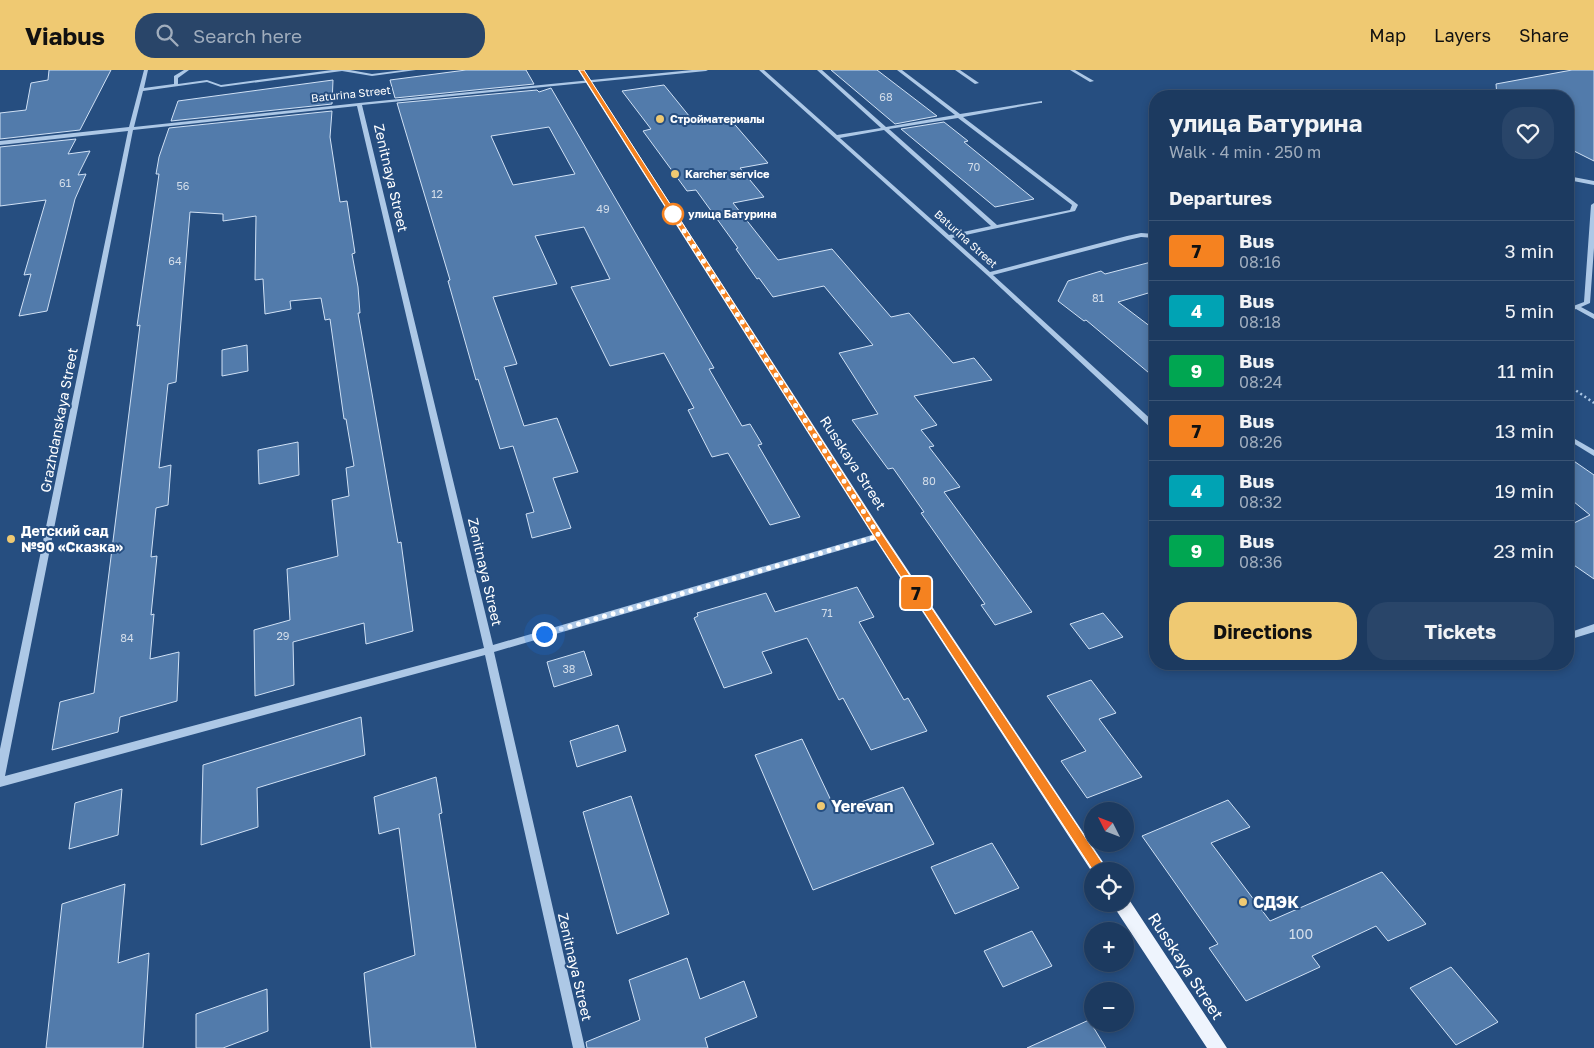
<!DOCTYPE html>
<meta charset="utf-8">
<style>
:root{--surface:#1c3a60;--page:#294569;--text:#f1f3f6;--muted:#a0adbd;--line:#3a5475;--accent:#efc972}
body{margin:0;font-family:"Golos Text",sans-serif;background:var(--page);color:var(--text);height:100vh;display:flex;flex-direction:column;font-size:19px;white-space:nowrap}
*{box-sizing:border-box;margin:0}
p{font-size:16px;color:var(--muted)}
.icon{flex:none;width:28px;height:28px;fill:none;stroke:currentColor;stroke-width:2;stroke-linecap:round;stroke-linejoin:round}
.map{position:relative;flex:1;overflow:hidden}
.sheet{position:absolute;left:1149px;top:20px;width:425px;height:580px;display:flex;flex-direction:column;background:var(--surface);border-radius:20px;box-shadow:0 2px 8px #0003,0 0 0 1px var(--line)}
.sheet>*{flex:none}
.badge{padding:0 10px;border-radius:4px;font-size:18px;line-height:32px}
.needle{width:32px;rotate:312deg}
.controls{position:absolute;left:1084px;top:732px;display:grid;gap:10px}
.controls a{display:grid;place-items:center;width:50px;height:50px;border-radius:50%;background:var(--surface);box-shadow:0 2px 8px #0003,0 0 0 1px var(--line);font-size:25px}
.you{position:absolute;width:25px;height:25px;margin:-12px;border:4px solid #fff;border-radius:50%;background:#1a73e8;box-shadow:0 0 0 8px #1a73e833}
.map>.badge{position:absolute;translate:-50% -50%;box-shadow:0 0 0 2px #fff}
h2{padding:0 20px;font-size:19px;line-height:45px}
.round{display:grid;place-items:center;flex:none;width:52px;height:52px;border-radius:20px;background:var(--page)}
.head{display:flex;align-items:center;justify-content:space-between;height:85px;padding:0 20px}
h1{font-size:24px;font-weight:700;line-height:38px}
.cta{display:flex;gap:10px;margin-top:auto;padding:10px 20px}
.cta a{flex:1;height:58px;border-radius:20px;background:var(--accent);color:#111;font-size:20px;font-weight:700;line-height:58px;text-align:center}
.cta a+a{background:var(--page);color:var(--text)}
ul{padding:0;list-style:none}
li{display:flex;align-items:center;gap:15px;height:60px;padding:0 20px;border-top:1px solid var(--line)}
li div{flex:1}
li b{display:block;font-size:19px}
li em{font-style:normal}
li .badge{min-width:55px;font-weight:700;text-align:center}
header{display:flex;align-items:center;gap:30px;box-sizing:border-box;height:70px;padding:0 25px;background:var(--accent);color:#111}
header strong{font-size:24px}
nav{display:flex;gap:28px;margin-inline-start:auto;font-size:18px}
.search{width:350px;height:45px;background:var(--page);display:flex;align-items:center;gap:12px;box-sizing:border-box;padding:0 18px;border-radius:20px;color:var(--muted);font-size:19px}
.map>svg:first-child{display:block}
</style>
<header>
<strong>Viabus</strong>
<div class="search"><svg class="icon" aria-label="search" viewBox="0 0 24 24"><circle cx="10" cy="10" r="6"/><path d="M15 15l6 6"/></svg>Search here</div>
<nav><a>Map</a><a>Layers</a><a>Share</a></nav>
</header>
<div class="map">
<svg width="1594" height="978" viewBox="0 0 1594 978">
<rect width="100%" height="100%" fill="#264e80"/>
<g fill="#527bab" stroke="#d0e1f5" fill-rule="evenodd">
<polygon points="49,0 111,0 80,60 0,69 0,43 26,40 31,13 48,10"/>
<polygon points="466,0 526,0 534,14 395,28 390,10"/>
<polygon points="831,0 877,0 937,46 895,54"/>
<polygon points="1572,0 1594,0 1594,91 1568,78 1568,26 1497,26 1496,14"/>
<polygon points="333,10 332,34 171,51 178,31"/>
<polygon points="664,15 694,52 721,48 723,50 730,49 768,93 740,98 764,127 733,133 778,190 832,179 891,247 909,243 953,293 974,288 992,310 914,326 937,355 921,360 934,376 929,377 960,417 944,422 1032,542 995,555 981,535 985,534 921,443 924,442 893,398 888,399 852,350 878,344 839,283 873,275 824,216 773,227 759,208 757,209 736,179 738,178 696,120 687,121 643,61 651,59 622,21"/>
<path d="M551,18L714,298L709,299L742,356L750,354L762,374L758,375L800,447L770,455L728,383L712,387L688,340L694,338L664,283L610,296L571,217L610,209L584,157L535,166L557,214L493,227L517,294L504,297L524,356L557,348L578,402L553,408L571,458L532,468L526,444L534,442L513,376L500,379L478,309L476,310L448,211L450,210L397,33L537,20L539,22ZM549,57L575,104L513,115L491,66Z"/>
<polygon points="332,41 330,67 340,132 347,131 355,183 352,184 358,217 360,243 358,243 398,473 401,472 413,561 366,574 364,553 293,572 294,615 255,626 254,560 290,550 287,499 338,486 332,430 349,426 346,398 354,396 346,349 344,349 330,249 325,250 321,228 290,231 291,239 265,244 263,209 255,210 256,146 223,151 223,144 190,142 176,312 168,314 159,398 171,395 168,435 156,438 151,487 157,486 151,545 154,544 150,589 179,582 177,631 120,647 118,662 52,680 60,632 94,623 140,255 137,256 159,104 156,104 159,87 169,58"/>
<polygon points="944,52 968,71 964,72 1034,129 995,137 901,59"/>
<polygon points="76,69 68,84 90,81 78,105 86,104 75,129 47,241 19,246 31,204 24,205 46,130 0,136 0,77"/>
<polygon points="1155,191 1155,221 1118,232 1155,260 1155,308 1086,250 1084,251 1058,231 1068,211 1101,201 1105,204"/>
<polygon points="247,275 248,301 222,306 222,280"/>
<polygon points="298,372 299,405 259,414 258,380"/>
<polygon points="1568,387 1594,405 1594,509 1568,491 1568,456 1590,445 1568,427"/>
<polygon points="857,517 874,547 859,552 904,630 908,628 927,661 871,680 843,628 839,630 807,568 762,582 772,603 724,618 694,548 698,546 697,543 766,523 775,542"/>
<polygon points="1103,543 1123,567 1089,579 1070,554"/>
<polygon points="584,581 592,605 554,617 547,592"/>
<polygon points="1091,610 1116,643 1099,649 1142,707 1087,728 1061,691 1086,681 1047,626"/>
<polygon points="361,647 365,685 257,718 258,757 201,775 203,695"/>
<polygon points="618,655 626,681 577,697 570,671"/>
<polygon points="802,669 836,741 903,717 934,774 813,820 755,685"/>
<polygon points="436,707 442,743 439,744 476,978 371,978 364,903 415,885 399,758 379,764 374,727"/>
<polygon points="122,719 118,765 69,779 75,733"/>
<polygon points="631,726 669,844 617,864 583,742"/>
<polygon points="1228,730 1250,757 1211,773 1270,851 1382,802 1426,854 1388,871 1376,856 1312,886 1320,897 1246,931 1209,878 1218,874 1142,766"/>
<polygon points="992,773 1019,818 955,844 931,797"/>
<polygon points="125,814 118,893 149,883 143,978 46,978 62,834"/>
<polygon points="1032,861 1052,896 1003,917 984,881"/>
<polygon points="687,888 700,929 744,911 757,947 705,968 708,978 587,978 586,972 640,950 629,910"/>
<polygon points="1451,897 1498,952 1456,975 1410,918"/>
<polygon points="267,919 268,961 223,978 196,978 196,944"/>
<polygon points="1089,950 1106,978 1027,978"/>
</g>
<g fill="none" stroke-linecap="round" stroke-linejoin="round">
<polyline stroke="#adc8e6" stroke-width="2.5" stroke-dasharray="2 3" stroke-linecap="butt" points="1568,315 1594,333"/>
<g fill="#adc8e6" fill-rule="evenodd">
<path d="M144,0H148L144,18L174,14V6L184,0H189L178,8V14L207,10L221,15L332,0H350L372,4L403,0H416L372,6L342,1L221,17L207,12L143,21L134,57L359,33L692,0H708L706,1L362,35L493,575L879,463L883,466L882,468L494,582L585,978H573L485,585L0,717V679L128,61L0,75V71L129,57ZM357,36L484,578L5,706L133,60Z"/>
<path d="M759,0H764L837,65L881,58L817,0H822L886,57L955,45L897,0H902L960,44L1042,31V33H1040L963,47L1077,134L1078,135L1075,141L952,168L990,202L1127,166L1141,163L1155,164V168L1141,167L1128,170L993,205L1155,353V359H1152L987,205ZM958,48L1072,135L1070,140L997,155L889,59ZM884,60L991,156L949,165L840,68Z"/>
<polygon points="955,0 960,0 979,13 975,14"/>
<polygon points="1070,0 1075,0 1094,11 1090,12"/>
<polygon points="1568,106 1594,111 1594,115 1568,110"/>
<polygon points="1594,133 1594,178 1590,233 1581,237 1594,244 1594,249 1576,239 1568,242 1568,238 1584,232 1591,135"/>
<polygon points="1568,365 1594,380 1594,386 1568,370"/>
<polygon points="1594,554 1594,562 1568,570 1568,563"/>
</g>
<g fill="#eef4fd" fill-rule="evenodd">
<polygon points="578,0 584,0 883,463 1109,801 1092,802 875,469"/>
<polygon points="1125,827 1128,828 1227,978 1207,978 1116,840 1114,834 1125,834"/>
</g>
</g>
<polygon fill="#f58220" stroke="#fff" points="579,0 584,0 882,464 1105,797 1107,801 1105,805 1101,807 1096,805 876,469"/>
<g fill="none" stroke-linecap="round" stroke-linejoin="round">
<polyline stroke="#fff" stroke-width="5" stroke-dasharray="0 9" points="544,564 879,466 670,139 673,144"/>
</g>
<g fill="#efc972" stroke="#264e80" stroke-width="2">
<circle cx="660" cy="49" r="5"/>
<circle cx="675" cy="104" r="5"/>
<circle cx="11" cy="469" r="5"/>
<circle cx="821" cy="736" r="5"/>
<circle cx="1243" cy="832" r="5"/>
</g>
<circle fill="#fff" stroke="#f58220" stroke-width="2.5" cx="673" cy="144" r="10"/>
<g text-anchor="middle" stroke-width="4" stroke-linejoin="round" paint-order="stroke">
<g font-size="11" fill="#fff" stroke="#264e80">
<text transform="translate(351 24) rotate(-6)" y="4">Baturina Street</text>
<text transform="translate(966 169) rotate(42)" y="4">Baturina Street</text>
</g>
<g font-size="11" fill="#d4deea">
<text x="886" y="31">68</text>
<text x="974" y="101">70</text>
<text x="65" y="117">61</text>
<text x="183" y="120">56</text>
<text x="437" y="128">12</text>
<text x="603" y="143">49</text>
<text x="175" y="195">64</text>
<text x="1098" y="232">81</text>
<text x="929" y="415">80</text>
<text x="827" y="547">71</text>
<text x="283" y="570">29</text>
<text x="127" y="572">84</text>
<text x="569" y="603">38</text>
</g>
<g font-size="11" font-weight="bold" fill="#fff" stroke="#264e80" text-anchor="start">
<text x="670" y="53">Стройматериалы</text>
<text x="685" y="108">Karcher service</text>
</g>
<g font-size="11" font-weight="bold" fill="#fff" stroke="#264e80" text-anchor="start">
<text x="688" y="148">улица Батурина</text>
</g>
<g font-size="14" fill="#fff" stroke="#264e80">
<text transform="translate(391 108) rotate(77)" y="5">Zenitnaya Street</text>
<text transform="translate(59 350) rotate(-79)" y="5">Grazhdanskaya Street</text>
<text transform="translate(853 393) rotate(57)" y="5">Russkaya Street</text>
<text transform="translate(485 502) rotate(77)" y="5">Zenitnaya Street</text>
<text transform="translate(575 897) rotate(77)" y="5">Zenitnaya Street</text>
</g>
<g font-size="14" font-weight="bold" fill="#fff" stroke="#264e80" text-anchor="start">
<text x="21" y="466">Детский сад<tspan x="21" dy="16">№90 «Сказка»</tspan></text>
</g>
<g font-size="14" fill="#d4deea">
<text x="1301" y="869">100</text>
</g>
<g font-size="16" font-weight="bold" fill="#fff" stroke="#264e80" text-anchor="start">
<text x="831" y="742">Yerevan</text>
<text x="1253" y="838">СДЭК</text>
</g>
<g font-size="16" fill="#fff" stroke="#264e80">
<text transform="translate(1186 896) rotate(57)" y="6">Russkaya Street</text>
</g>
</g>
</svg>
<div class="controls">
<a><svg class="needle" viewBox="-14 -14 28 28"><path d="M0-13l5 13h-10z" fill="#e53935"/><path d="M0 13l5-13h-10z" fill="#a0adbd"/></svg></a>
<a><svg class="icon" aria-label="locate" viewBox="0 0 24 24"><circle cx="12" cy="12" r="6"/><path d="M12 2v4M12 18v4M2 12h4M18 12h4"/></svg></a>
<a>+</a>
<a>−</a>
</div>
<div class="you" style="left:544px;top:564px"></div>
<b class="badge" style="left:916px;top:523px;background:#f58220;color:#111">7</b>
<section class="sheet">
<div class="head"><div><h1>улица Батурина</h1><p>Walk · 4 min · 250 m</p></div><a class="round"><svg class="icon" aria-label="heart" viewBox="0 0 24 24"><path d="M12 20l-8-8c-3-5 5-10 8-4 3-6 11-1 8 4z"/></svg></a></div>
<h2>Departures</h2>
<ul>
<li><span class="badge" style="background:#f58220;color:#111">7</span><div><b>Bus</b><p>08:16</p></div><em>3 min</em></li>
<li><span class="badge" style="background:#00a3b4;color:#fff">4</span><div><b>Bus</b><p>08:18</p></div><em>5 min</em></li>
<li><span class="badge" style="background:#00a651;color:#fff">9</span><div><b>Bus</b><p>08:24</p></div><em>11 min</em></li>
<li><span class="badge" style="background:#f58220;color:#111">7</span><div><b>Bus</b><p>08:26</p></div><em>13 min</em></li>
<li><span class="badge" style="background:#00a3b4;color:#fff">4</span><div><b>Bus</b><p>08:32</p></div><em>19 min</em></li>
<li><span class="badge" style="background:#00a651;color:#fff">9</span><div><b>Bus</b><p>08:36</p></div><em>23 min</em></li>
</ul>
<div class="cta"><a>Directions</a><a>Tickets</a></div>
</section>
</div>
